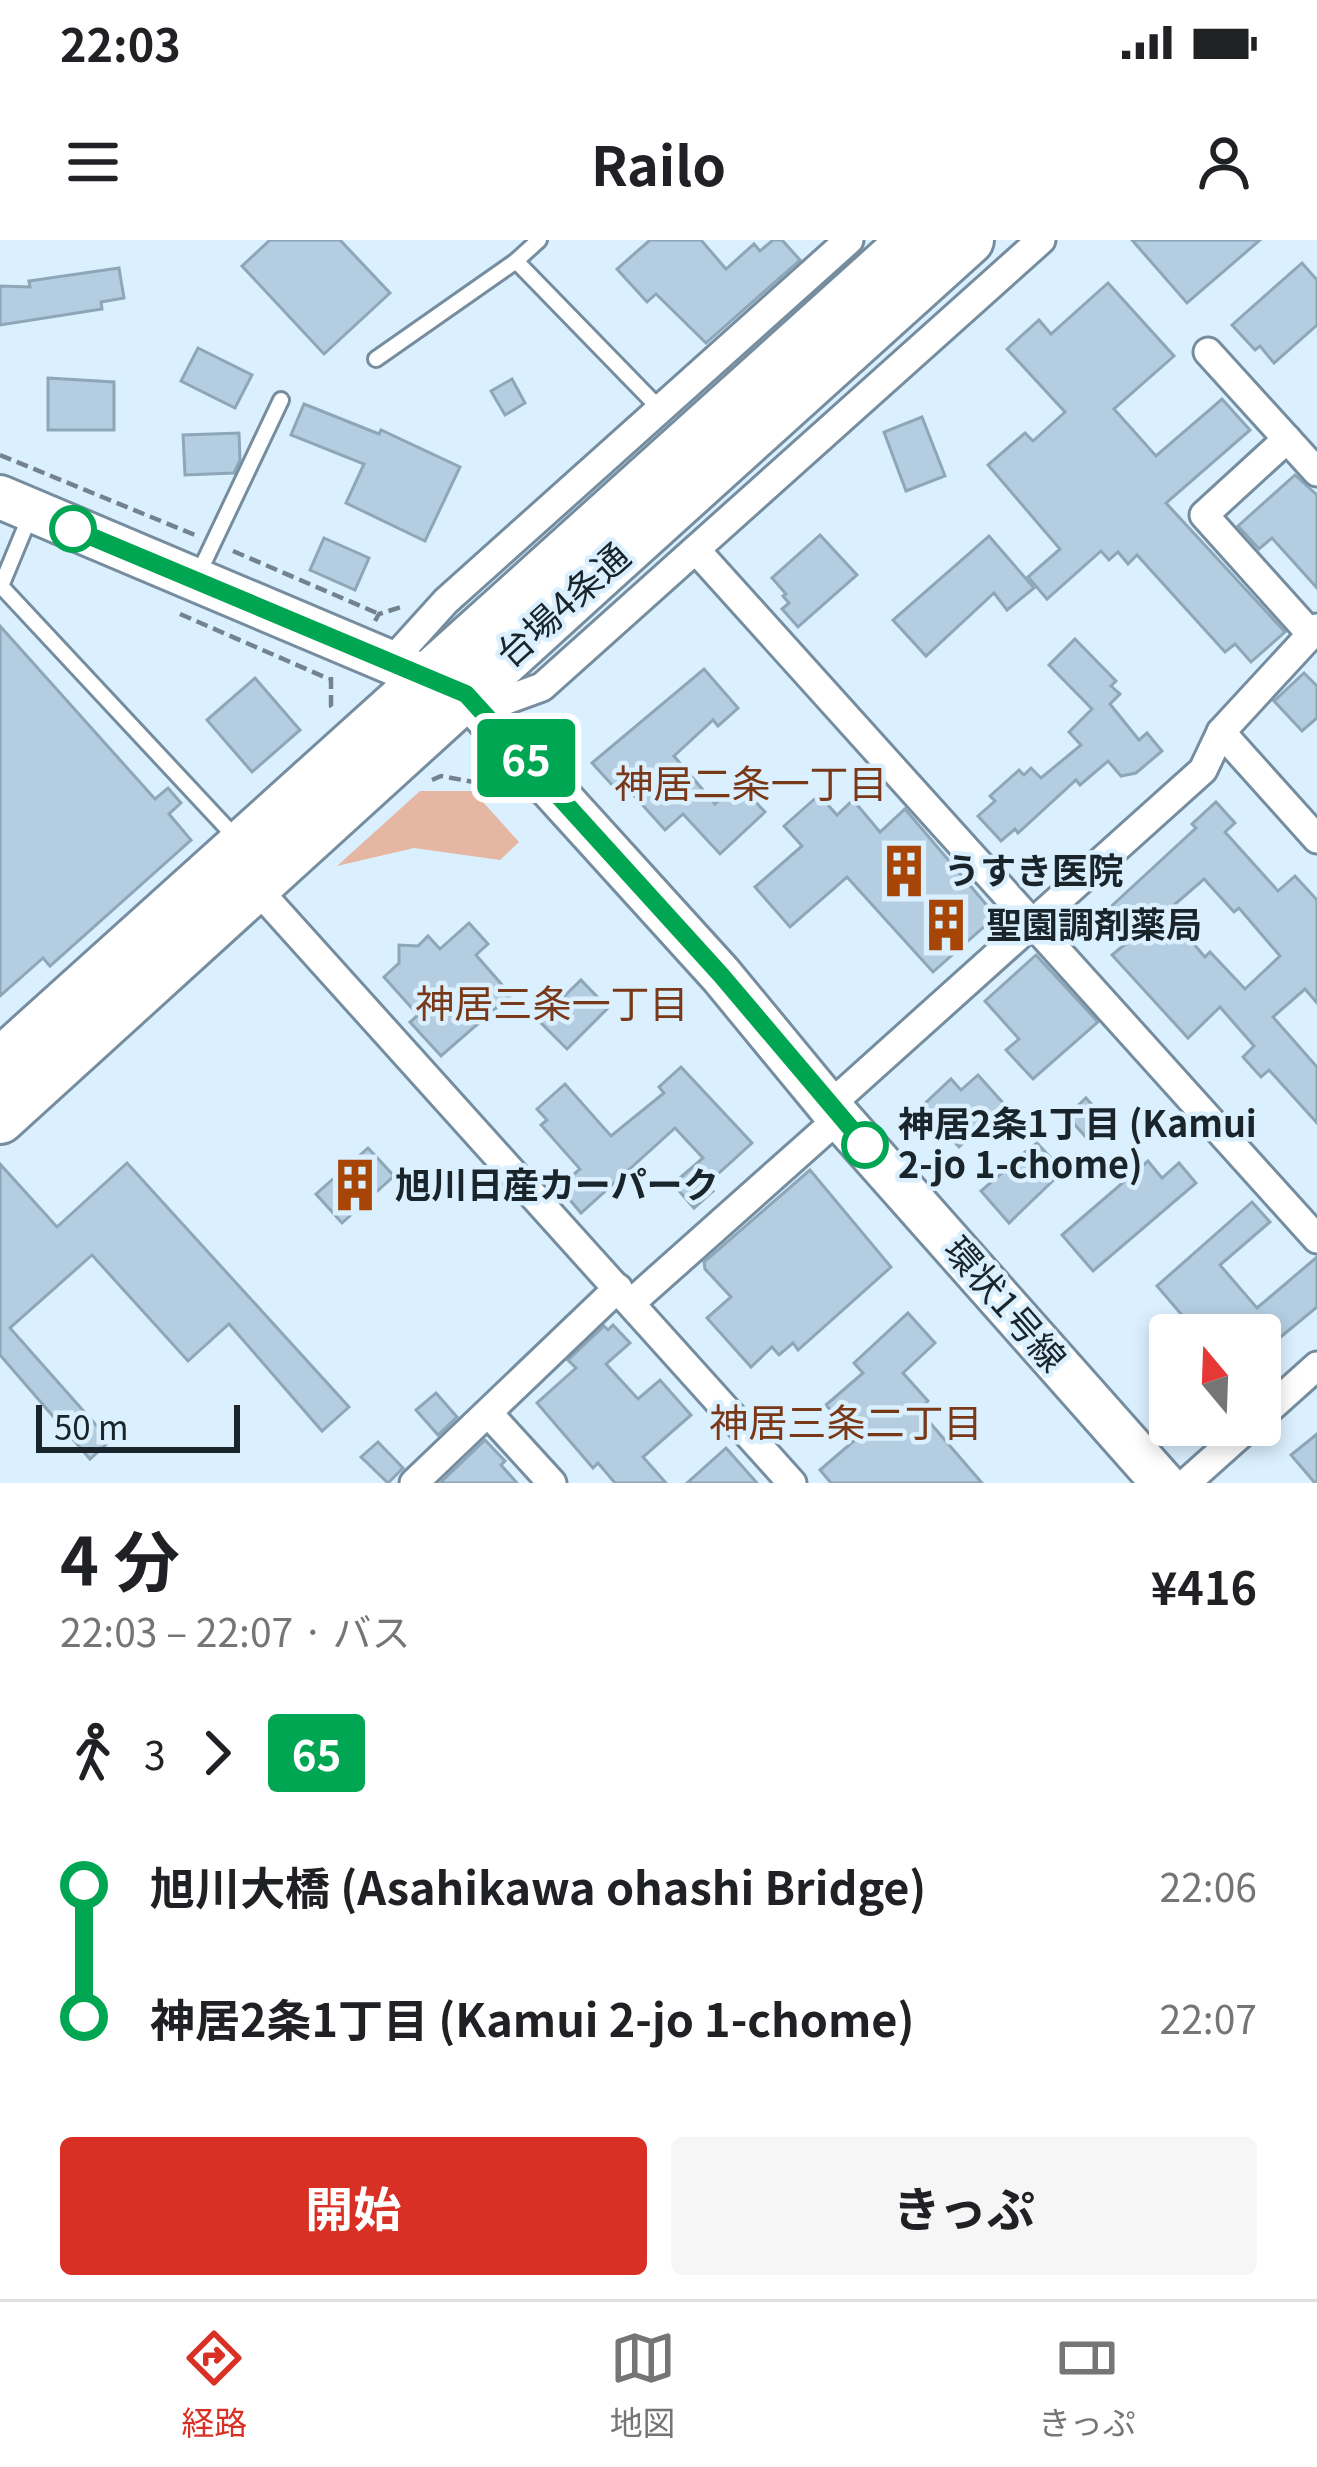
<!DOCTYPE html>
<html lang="ja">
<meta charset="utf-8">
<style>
:root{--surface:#fff;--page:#f6f6f6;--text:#202124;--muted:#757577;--line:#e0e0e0;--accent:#d93025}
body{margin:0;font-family:Georgia,"Noto Sans JP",serif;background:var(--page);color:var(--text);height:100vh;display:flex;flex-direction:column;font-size:45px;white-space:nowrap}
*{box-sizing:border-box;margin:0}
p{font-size:39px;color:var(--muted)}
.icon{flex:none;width:66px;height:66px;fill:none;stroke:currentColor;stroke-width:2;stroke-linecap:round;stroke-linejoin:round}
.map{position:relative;height:1243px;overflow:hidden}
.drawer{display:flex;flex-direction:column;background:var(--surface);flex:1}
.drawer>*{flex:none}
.badge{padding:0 24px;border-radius:9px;font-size:42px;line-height:78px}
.needle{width:78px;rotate:341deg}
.tools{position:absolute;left:1149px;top:1074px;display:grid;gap:24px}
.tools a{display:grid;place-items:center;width:132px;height:132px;border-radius:12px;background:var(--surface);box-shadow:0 6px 18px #0003;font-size:60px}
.scale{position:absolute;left:36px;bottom:30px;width:204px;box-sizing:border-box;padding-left:12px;border:6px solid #1a242b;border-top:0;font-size:33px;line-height:42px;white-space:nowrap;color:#1a242b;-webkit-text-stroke:9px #dbf0ff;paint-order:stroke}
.map>.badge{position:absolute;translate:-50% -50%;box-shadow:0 0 0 6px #fff}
.legs{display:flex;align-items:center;gap:18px;height:132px;padding:0 60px;font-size:39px}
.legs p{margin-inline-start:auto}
.overview{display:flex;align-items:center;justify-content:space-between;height:204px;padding:0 60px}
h1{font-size:66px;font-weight:700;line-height:90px}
.primary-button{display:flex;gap:24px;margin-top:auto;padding:24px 60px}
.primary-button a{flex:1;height:138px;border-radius:12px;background:var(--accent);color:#fff;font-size:48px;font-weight:700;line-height:138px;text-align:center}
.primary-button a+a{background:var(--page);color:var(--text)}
ul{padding:0 60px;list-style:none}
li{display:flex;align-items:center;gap:42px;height:132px;font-size:45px}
li i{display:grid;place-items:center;width:18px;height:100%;margin:0 15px;background:currentColor}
li i::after{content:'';width:30px;height:30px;margin:-15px;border:9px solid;border-radius:50%;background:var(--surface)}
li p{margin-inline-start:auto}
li:first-child i{background:linear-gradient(#0000 50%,currentColor 0)}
li:last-child i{background:linear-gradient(currentColor 50%,#0000 0)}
.status{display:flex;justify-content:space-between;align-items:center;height:84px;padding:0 60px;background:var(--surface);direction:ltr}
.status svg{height:33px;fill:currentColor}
header{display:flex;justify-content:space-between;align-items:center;height:156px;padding:0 60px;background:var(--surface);font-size:54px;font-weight:700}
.menu{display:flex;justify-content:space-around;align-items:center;height:168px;border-top:3px solid var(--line);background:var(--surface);font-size:33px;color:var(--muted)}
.menu a{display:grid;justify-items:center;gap:6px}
.menu .selected{color:var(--accent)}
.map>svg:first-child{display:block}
</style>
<div class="status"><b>22:03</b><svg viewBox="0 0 49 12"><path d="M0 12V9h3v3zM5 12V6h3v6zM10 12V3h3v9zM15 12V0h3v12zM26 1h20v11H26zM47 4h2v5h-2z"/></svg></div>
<header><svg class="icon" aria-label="menu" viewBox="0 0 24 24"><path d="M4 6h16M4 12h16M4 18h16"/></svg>Railo<svg class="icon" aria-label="person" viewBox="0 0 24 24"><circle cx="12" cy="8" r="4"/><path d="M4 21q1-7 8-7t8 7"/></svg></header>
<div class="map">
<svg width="1317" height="1243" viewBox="0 0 1317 1243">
<rect width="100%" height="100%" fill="#dbf0ff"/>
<polygon fill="#e5b7a2" points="420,551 473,551 519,602 500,620 414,608 337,626"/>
<g fill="#b4cde0" stroke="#8da6b8" stroke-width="3" fill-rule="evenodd">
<polygon points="270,0 340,0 390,53 324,114 242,26"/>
<polygon points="650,0 701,0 726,29 754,4 760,11 773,0 782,0 800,20 706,103 656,54 647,62 617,29"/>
<polygon points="1132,0 1260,0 1187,63"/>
<polygon points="1302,23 1317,40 1317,85 1274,123 1260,106 1255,110 1232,85"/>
<polygon points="119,28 124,58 101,62 102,69 0,85 0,46 30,47 29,41"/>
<polygon points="1108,43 1174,116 1114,169 1156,216 1222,159 1250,190 1166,263 1285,392 1251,422 1235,404 1225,412 1137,315 1128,324 1118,312 1109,320 1101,311 1047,359 1028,337 1060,309 988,225 1025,193 1033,201 1065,172 1007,109 1039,80 1051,94"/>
<polygon points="198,108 252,135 235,168 181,141"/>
<polygon points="48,138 114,142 114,190 48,190"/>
<polygon points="512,139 525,163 505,175 491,151"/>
<polygon points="304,164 379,194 381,190 460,227 425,301 346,263 364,224 291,195"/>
<polygon points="922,177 945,236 906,251 884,192"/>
<polygon points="239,193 240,220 234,233 185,235 183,195"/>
<polygon points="1295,235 1317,255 1317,348 1272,298 1259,309 1238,286"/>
<polygon points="820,295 857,335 798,387 782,369 789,363 783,356 786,354 772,338"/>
<polygon points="989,296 1034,348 1007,370 994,353 926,416 893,380"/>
<polygon points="324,298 369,318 355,350 310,330"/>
<polygon points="0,386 155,559 168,548 181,563 169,574 191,600 50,726 43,718 0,756"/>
<polygon points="1075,399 1116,441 1111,446 1120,454 1110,464 1139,500 1147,493 1162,511 1136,533 1121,536 1108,521 1080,545 1076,540 1018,593 1015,589 1001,601 978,576 995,561 990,556 1019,530 1024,535 1031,528 1041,538 1081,505 1069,492 1092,469 1049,425"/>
<polygon points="704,429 738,468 718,486 713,480 674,516 715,564 738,543 765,572 720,614 683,574 665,590 620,540 613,546 592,523"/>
<polygon points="1304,433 1317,446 1317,478 1302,491 1274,461"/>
<polygon points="255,438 300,490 252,532 207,480"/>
<polygon points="819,555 837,575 853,560 880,592 905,569 996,676 933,732 847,637 790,687 755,647 802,606 784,586"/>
<path d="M1216,562L1235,583L1225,592L1278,651L1295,636L1317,660V763L1305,749L1273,777L1317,827V883L1269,830L1261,837L1243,817L1254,806L1220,767L1188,798L1112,715L1129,701L1104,673L1196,588L1192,584ZM1204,639L1234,672L1239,668L1280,716L1245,749L1210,712L1205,717L1166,672Z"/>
<polygon points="469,683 488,704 476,715 511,755 441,816 410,782 418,775 384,737 399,723 399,705 418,706 428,696 440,709"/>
<polygon points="1036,715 1098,782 1033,839 1006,810 1019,799 985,761"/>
<polygon points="581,740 608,768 567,809 539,781"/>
<polygon points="681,827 752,903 707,944 713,951 694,968 673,944 703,918 675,888 581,973 559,947 580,929 541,885 547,880 537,869 565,844 611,896 664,853 659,847"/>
<polygon points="978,835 1004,864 959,907 921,867 951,839 961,850"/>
<polygon points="1086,858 1104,878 1085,896 1067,876"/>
<polygon points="1037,903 1063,931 1009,983 981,951 1002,933 1000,931"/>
<polygon points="368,908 394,936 342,983 316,954"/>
<polygon points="1148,921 1162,938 1179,923 1196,943 1093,1031 1062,995"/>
<polygon points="127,923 349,1167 322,1191 229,1084 188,1121 92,1015 10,1088 110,1201 90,1219 0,1115 0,924 57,987"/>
<polygon points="810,930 891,1027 798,1110 793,1103 779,1115 772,1107 751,1127 707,1078 731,1057 705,1029 704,1022"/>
<polygon points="1252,962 1270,982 1220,1025 1257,1068 1317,1017 1317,1067 1260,1114 1260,1095 1199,1095 1157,1046"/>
<polygon points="908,1073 935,1103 903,1133 928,1161 919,1170 982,1243 831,1243 820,1230 856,1199 826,1165 863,1133 854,1123"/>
<polygon points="613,1085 630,1103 606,1124 638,1159 660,1140 691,1175 643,1217 666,1243 615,1243 598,1223 593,1228 537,1163 576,1128 568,1120 604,1086 608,1090"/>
<polygon points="436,1153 457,1177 438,1195 416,1170"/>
<polygon points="1317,1194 1317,1243 1315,1243 1291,1215"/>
<polygon points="485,1200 505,1221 501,1225 517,1243 440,1243"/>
<polygon points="378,1202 403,1228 388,1243 361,1217"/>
<polygon points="726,1208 757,1243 687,1243"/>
</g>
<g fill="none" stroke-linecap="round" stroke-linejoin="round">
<defs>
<g id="lane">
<polyline points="516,21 660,169"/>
<polyline points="376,119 516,21 539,0"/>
<polyline points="30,276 1,346 237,599"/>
<polyline points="197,337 281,160"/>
</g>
<g id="street">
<polyline points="1208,112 1317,232"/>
<polyline points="1287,199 1204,275 1310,393"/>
<polyline points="696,310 1317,999"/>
<polyline points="389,424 446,361 849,0"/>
<polyline points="482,469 542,447 1041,0"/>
<polyline points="1221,492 1317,599"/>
<polyline points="249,640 792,1243"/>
<polyline points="829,866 1203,530 1221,492 1317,388"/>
<polyline points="631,1063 840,877"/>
<polyline points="489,1174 552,1243"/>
<polyline points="1260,1177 1317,1126"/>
<polyline points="414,1243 618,1048"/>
<polyline points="1186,1243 1251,1185"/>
</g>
<polyline id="primary" points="0,257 466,454 721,735 829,866 1163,1243"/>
<g id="highway">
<polyline points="0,823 913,0"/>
<path d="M0,879C324,586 644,291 969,0"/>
</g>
</defs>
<use href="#lane" stroke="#758d9f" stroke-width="20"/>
<use href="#street" stroke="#758d9f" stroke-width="33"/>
<use href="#primary" stroke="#758d9f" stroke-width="48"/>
<use href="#highway" stroke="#758d9f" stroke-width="54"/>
<g stroke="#73828c" stroke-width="4.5" stroke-dasharray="12 6" stroke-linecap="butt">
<polyline points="0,215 195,295"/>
<polyline points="233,311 379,374"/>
<polyline points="180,374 329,439"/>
<polyline points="375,381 379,374 401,367"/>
<polyline points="331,437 331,466 335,471"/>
<polyline points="432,540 441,536 479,543 492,531"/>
</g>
<use href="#lane" stroke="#fff" stroke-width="14"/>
<use href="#street" stroke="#fff" stroke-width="27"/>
<use href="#primary" stroke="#fff" stroke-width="42"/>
<use href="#highway" stroke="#fff" stroke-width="48"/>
</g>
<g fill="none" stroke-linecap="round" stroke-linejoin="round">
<defs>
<polyline id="line-1" points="73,289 466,454 721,735 865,905"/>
</defs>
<use href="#line-1" stroke="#fff" stroke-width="27"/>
<use href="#line-1" stroke="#00a651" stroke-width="18"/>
</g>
<defs>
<symbol id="building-bare" viewBox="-9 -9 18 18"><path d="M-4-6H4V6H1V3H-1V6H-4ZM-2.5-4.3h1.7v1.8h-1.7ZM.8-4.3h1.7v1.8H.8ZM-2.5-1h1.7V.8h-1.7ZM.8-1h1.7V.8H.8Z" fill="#a74506" stroke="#dbf0ff" stroke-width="2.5" paint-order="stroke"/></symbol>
</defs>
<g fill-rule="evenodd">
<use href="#building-bare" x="866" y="593" width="76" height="76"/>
<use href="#building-bare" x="908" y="647" width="76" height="76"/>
<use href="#building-bare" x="317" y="907" width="76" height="76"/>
</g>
<g fill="#fff" stroke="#00a651" stroke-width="6">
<circle cx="73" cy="289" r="21"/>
<circle cx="865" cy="905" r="21"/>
</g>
<g text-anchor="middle" stroke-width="9" stroke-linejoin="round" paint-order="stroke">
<g font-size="36" fill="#1a242b" stroke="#dbf0ff">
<text transform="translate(563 365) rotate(-42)" y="13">台場4条通</text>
<text transform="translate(1005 1064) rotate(49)" y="13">環状1号線</text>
</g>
<g font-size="36" font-weight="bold" fill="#1a242b" stroke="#dbf0ff" text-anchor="start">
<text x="944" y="644">うすき医院</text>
<text x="986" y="698">聖園調剤薬局</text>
<text x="395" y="958">旭川日産カーパーク</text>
</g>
<g font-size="36" font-weight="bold" fill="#1a242b" stroke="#dbf0ff" text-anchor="start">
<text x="898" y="897">神居2条1丁目 (Kamui<tspan x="898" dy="41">2-jo 1-chome)</tspan></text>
</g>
<g font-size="39" fill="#793919" stroke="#dbf0ff">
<text x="751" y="558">神居二条一丁目</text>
<text x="552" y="778">神居三条一丁目</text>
<text x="846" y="1197">神居三条二丁目</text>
</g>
</g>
</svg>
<div class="tools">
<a><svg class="needle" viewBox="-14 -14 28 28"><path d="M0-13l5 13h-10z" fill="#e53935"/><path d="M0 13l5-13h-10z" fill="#757577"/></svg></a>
</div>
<div class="scale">50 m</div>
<b class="badge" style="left:526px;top:518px;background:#00a651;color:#fff">65</b>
</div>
<section class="drawer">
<div class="overview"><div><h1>4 分</h1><p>22:03 – 22:07 · バス</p></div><b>¥416</b></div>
<div class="legs"><svg class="icon" aria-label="walk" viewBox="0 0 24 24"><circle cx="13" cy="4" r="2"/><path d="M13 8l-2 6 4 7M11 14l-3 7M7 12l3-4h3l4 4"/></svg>3<svg class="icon" aria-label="forward" viewBox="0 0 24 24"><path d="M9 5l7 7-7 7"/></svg><b class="badge" style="background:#00a651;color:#fff">65</b></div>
<ul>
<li><i style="color:#00a651"></i><b>旭川大橋 (Asahikawa ohashi Bridge)</b><p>22:06</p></li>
<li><i style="color:#00a651"></i><b>神居2条1丁目 (Kamui 2-jo 1-chome)</b><p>22:07</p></li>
</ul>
<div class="primary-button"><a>開始</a><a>きっぷ</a></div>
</section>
<nav class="menu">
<a class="selected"><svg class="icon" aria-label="directions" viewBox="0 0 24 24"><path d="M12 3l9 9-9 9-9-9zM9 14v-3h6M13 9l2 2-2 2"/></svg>経路</a>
<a><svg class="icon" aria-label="map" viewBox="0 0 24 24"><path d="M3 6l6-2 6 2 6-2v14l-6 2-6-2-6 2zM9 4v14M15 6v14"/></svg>地図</a>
<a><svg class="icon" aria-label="tickets" viewBox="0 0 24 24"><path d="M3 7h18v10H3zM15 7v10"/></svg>きっぷ</a>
</nav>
